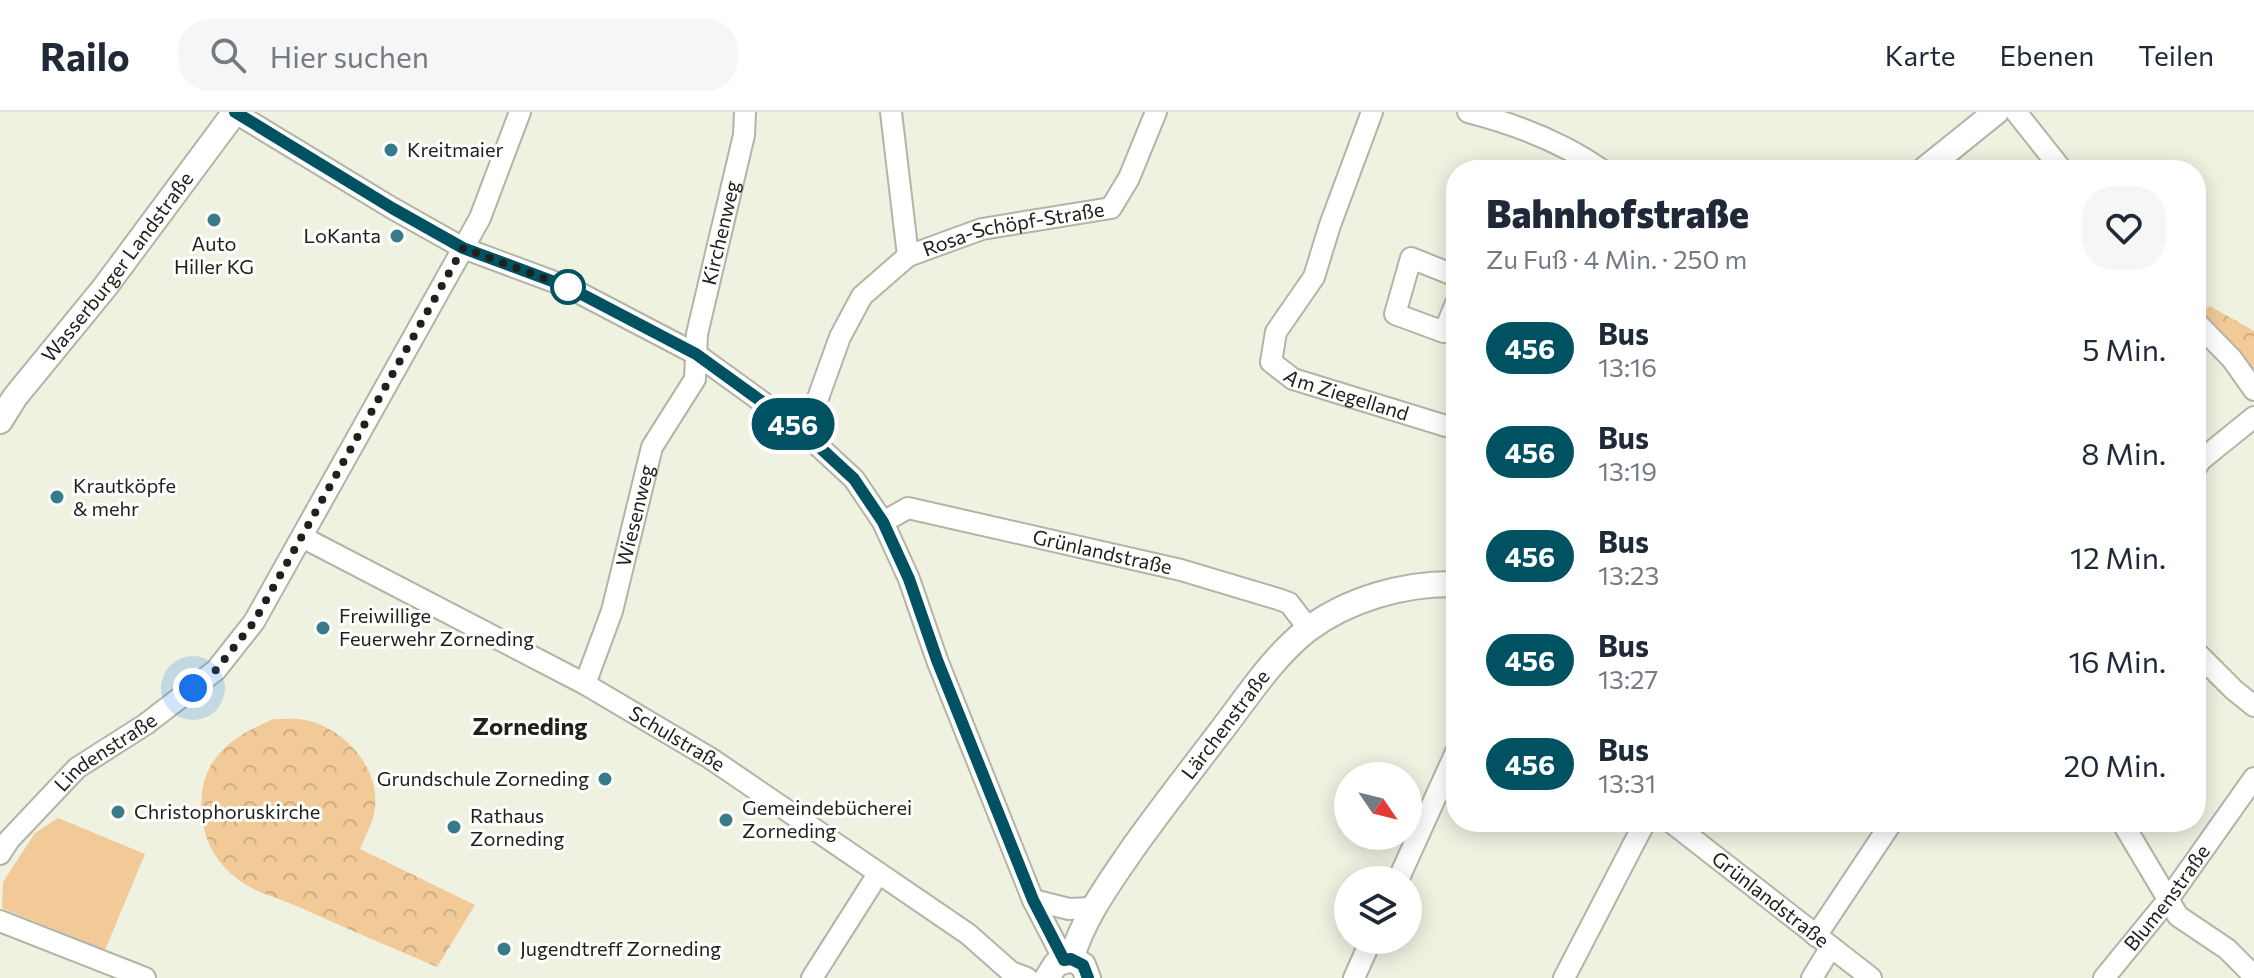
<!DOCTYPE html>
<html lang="de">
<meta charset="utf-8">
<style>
:root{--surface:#fff;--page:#f6f6f7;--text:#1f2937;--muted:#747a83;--line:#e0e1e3}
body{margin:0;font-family:Commissioner,sans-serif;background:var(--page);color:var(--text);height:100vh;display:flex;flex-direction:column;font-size:30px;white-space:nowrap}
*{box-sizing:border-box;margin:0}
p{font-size:26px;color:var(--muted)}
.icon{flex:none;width:44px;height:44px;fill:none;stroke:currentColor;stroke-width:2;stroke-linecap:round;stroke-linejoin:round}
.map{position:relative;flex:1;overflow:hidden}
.panel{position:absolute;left:1446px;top:48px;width:760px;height:672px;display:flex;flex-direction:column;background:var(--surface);border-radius:32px;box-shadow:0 4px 20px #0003}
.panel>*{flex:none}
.badge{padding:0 16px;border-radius:26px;font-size:28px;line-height:52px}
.needle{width:52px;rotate:125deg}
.controls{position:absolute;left:1334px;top:650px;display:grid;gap:16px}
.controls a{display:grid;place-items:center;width:88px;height:88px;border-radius:50%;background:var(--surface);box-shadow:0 4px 20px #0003;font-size:40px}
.you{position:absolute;width:40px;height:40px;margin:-20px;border:6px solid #fff;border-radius:50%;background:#1a73e8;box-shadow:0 0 0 12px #1a73e833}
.map>.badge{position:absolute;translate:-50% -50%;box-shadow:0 0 0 4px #fff}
.round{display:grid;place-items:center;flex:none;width:84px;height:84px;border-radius:32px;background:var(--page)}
.head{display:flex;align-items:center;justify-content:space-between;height:136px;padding:0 40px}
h1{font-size:38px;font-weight:800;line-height:60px}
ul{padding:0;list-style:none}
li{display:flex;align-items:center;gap:24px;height:104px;padding:0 40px}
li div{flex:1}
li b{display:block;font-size:30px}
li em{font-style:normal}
li .badge{min-width:88px;font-weight:700;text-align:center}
header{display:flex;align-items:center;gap:48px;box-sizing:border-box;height:112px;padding:0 40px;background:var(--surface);border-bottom:2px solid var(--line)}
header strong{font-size:38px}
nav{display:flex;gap:44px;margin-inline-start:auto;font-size:28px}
.search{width:560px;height:72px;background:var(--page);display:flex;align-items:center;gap:20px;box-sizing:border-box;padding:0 28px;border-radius:32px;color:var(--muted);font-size:30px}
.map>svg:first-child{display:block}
</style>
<header>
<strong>Railo</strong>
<div class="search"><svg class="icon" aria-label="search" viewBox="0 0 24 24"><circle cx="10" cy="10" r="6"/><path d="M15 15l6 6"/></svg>Hier suchen</div>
<nav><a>Karte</a><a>Ebenen</a><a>Teilen</a></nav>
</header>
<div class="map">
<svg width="2254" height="866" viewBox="0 0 2254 866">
<defs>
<pattern id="forest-crowns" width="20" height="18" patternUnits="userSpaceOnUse" patternTransform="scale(2)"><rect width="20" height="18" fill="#f1ca98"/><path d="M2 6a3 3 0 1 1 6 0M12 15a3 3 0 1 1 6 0" fill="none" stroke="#cead82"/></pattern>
</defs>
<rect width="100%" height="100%" fill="#eff2e1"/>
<g fill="url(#forest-crowns)">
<polygon points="2210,194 2254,219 2254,273 2197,203"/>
<path d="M274,607C284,607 296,606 306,608C346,617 383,659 374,702C371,714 365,725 360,737L475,793L437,855C392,836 346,816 301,796C282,787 256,781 239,768C211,748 198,716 202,682C206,641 239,621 274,607Z"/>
</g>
<polygon fill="#f1ca98" points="58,706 145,742 105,838 2,796 3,770 35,721"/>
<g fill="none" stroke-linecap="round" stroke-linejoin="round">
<defs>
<g id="minor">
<polyline points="234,0 392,96 463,136 568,175 696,242 801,318 854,367 883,410 909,467 937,548 1033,788 1064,848"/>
<polyline points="891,0 908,144"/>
<path id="s1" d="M1372,0L1330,113L1314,165L1276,220L1271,250L1293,267L1446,314L1456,311"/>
<path d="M1468,0C1515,12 1562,30 1602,58"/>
<polyline points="2016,0 2062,58"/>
<polyline points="1456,164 1411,146 1395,202 1444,220 1456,191"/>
<polyline points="2196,210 2232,247 2254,278"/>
<path id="s2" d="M801,318L818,286L840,225L862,184L908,144L982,117L1111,96L1129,66L1156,0"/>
<polyline points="2196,355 2201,348 2254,305"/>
<path id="s3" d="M883,410L908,396L1181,458L1278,487L1289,491L1309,517"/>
<path id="s4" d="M302,425L585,572L710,646L968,822L1011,860L1027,866"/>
<polyline points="2196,540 2234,578 2254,594"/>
<path id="s5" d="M585,572L612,499L652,335L695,267L697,222L744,23L745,0"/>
<path id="s6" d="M1671,710L1871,866"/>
<polyline points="2122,710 2178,804 2227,837 2254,864"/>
<path id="s7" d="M0,742L9,728L77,656L146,612L216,558L254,510L480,106L520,0"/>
<polyline points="1398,768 1456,640"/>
<polyline points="1033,788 1069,797 1092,796"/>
<polyline points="0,809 145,866"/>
<polyline points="1816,824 1892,710"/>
<polyline points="812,866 878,762"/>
<polyline points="1354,866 1371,828"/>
<polyline points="1564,866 1645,710"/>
<polyline points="1812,866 1831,835"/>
<path id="s8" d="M2104,866L2167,789L2254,666"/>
</g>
<g id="tertiary">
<polyline points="1924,58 1996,0"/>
<path id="s9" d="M0,309L15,285L105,175L235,0"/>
<path id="s10" d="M1071,847C1085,803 1108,773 1133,736C1161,697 1191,658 1221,619C1248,584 1272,546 1307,518C1348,487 1405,471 1456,472"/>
<polyline points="1047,866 1056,852 1071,847 1083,853 1088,866"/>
</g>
</defs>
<use href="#minor" stroke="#b2b5a5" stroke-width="24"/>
<use href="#tertiary" stroke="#b2b5a5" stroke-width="28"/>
<use href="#minor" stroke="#fff" stroke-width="20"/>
<use href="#tertiary" stroke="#fff" stroke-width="24"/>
</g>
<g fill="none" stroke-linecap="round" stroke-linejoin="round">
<defs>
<polyline id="line" points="235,0 392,96 463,136 568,175 696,242 801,318 854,367 883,410 909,467 937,548 1033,788 1064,848 1071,847 1083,853 1088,866"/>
</defs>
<use href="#line" stroke="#fff" stroke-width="18"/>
<use href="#line" stroke="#005262" stroke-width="12"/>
<polyline stroke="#20211b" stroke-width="8" stroke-dasharray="0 14.4" points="193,576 216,558 254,510 463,136 568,175"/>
</g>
<g fill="#377a8a" stroke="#fff" stroke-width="3">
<circle cx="391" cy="38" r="8"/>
<circle cx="214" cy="108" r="8"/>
<circle cx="397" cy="124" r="8"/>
<circle cx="57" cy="385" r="8"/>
<circle cx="323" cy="516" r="8"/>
<circle cx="605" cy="667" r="8"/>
<circle cx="118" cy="700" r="8"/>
<circle cx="726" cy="708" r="8"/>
<circle cx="454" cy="715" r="8"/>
<circle cx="504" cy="837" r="8"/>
</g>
<circle fill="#fff" stroke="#005262" stroke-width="4" cx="568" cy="175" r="16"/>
<g text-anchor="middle" stroke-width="6" stroke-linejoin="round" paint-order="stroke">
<g font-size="20" fill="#20211b" stroke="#fff" text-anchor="start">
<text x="407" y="45">Kreitmaier</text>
<text x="381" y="131" text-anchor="end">LoKanta</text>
<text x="214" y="139" text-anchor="middle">Auto<tspan x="214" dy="23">Hiller KG</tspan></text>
<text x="73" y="381">Krautköpfe<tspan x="73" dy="23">&amp; mehr</tspan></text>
<text x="339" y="511">Freiwillige<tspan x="339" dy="23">Feuerwehr Zorneding</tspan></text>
<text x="589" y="674" text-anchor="end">Grundschule Zorneding</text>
<text x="742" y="703">Gemeindebücherei<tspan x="742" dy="23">Zorneding</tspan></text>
<text x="134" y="707">Christophoruskirche</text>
<text x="470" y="711">Rathaus<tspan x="470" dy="23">Zorneding</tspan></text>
<text x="520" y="844">Jugendtreff Zorneding</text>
</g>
<g font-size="20" fill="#20211b" stroke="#fff">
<text dy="7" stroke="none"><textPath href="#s2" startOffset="318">Rosa-Schöpf-Straße</textPath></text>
<text dy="7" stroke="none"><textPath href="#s5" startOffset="476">Kirchenweg</textPath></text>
<text dy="7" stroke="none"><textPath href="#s9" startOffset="194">Wasserburger Landstraße</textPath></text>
<text dy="7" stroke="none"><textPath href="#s1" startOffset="356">Am Ziegelland</textPath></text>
<text dy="7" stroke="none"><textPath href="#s5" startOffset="176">Wiesenweg</textPath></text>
<text dy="7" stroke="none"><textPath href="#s3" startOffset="228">Grünlandstraße</textPath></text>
<text dy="7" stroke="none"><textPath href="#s10" startOffset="282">Lärchenstraße</textPath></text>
<text dy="7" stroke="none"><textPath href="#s4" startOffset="426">Schulstraße</textPath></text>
<text dy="7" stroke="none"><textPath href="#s7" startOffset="148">Lindenstraße</textPath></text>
<text dy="7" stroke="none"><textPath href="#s8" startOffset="102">Blumenstraße</textPath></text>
<text dy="7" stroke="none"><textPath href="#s6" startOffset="126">Grünlandstraße</textPath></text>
</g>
<g font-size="24" font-weight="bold" fill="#20211b" stroke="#fff">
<text x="530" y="623">Zorneding</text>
</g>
</g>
</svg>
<div class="controls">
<a><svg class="needle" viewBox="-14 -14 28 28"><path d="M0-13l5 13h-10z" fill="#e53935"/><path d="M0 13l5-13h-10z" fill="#747a83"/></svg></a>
<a><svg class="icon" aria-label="layers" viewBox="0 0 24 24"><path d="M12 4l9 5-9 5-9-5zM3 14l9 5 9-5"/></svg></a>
</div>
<div class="you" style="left:193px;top:576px"></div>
<b class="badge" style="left:793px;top:312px;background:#005262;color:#fff">456</b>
<section class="panel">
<div class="head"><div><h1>Bahnhofstraße</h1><p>Zu Fuß · 4 Min. · 250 m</p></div><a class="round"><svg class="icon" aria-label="heart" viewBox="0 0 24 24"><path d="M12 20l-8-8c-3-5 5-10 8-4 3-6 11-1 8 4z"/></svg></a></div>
<ul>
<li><span class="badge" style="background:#005262;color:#fff">456</span><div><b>Bus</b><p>13:16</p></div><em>5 Min.</em></li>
<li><span class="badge" style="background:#005262;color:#fff">456</span><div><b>Bus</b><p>13:19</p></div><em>8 Min.</em></li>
<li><span class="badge" style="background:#005262;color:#fff">456</span><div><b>Bus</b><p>13:23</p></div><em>12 Min.</em></li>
<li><span class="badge" style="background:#005262;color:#fff">456</span><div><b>Bus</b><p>13:27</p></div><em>16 Min.</em></li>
<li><span class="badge" style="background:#005262;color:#fff">456</span><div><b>Bus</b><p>13:31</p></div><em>20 Min.</em></li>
</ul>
</section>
</div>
